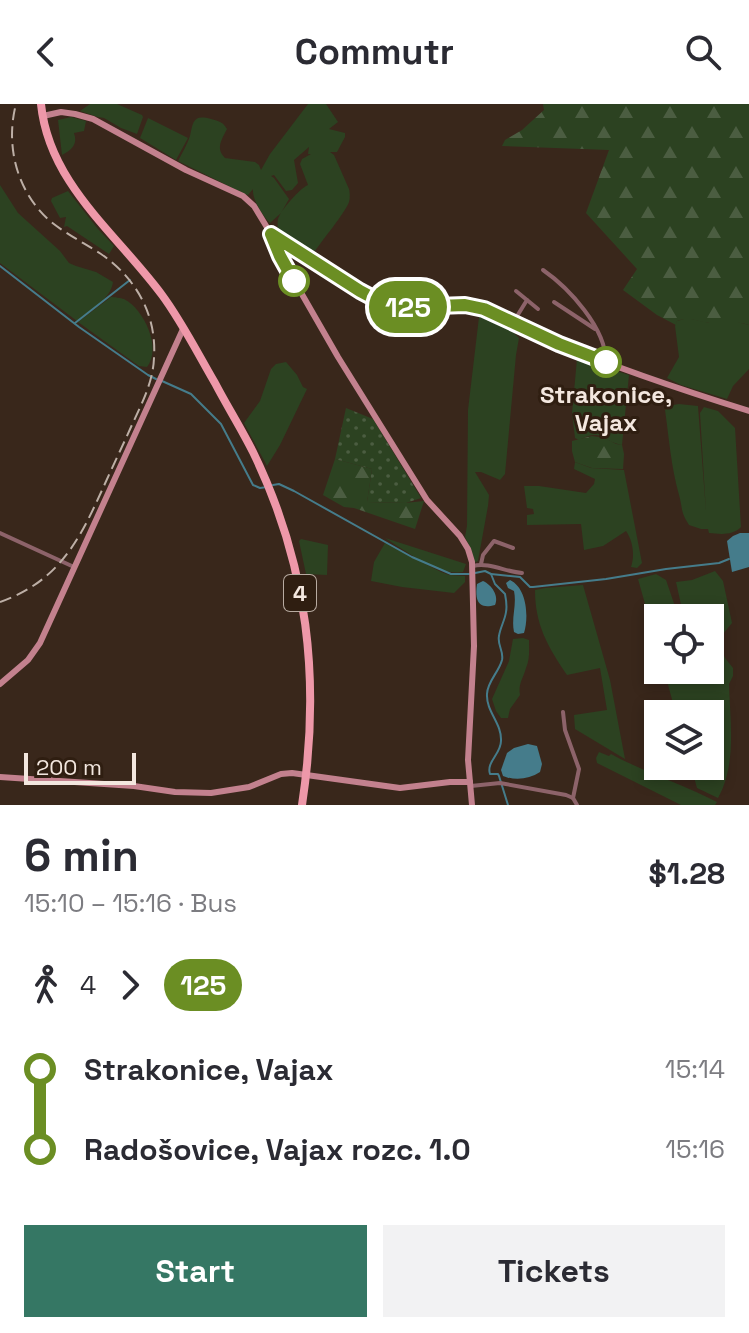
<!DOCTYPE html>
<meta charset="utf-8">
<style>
:root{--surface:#fff;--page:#f2f2f3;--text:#2b2b33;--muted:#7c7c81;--accent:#357764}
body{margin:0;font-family:"Space Grotesk",sans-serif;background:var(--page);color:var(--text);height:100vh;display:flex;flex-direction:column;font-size:30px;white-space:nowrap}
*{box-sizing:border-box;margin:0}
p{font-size:26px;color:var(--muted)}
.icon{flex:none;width:44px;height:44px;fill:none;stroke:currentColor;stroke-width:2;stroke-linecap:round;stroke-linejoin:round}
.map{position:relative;height:701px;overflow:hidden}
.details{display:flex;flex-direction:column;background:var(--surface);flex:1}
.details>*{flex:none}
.badge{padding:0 16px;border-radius:26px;font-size:28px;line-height:52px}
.controls{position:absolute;left:644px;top:500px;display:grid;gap:16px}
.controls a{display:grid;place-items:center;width:80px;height:80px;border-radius:0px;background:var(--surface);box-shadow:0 4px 12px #0003;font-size:40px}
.scale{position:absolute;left:24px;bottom:20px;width:112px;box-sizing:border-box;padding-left:8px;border:4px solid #f3e7df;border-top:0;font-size:22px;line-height:28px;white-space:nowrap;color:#f3e7df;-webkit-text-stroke:6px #2f1e11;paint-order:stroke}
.map>.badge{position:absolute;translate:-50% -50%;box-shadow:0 0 0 4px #fff}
.legs{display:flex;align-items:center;gap:12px;height:88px;padding:0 24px;font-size:26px}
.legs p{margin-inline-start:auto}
.headline{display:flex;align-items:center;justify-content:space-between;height:136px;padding:0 24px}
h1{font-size:44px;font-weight:600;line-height:60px}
.action{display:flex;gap:16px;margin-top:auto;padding:16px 24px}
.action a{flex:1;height:92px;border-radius:0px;background:var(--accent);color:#fff;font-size:32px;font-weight:600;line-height:92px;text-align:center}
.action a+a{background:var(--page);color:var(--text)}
ul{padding:0 24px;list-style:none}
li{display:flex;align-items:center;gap:28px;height:80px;font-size:30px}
li i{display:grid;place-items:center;width:12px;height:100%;margin:0 10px;background:currentColor}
li i::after{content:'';width:20px;height:20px;margin:-10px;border:6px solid;border-radius:50%;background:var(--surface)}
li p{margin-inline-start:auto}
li:first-child i{background:linear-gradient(#0000 50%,currentColor 0)}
li:last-child i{background:linear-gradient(currentColor 50%,#0000 0)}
header{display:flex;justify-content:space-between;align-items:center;height:104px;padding:0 24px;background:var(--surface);font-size:36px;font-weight:600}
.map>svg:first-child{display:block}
</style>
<header><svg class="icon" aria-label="back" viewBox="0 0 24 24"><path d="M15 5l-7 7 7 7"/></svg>Commutr<svg class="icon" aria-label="search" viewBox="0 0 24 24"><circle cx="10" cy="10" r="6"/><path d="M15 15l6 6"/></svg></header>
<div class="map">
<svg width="749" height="701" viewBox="0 0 749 701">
<defs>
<pattern id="forest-firs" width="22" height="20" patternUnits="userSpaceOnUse" patternTransform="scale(2)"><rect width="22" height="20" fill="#2c4221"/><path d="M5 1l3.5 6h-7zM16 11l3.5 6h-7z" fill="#4b5d41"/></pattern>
<pattern id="garden-dots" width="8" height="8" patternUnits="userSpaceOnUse" patternTransform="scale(2)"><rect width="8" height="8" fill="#2c4221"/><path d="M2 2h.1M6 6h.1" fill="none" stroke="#4b5d41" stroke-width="1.8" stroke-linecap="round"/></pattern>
</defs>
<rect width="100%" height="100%" fill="#39271b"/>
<g fill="#2c4221">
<polygon points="90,0 117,0 142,11 143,13 137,30 121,24 104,14 98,13 80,7"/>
<path d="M308,0H326L338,18L329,25L345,29V33L337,48H330L334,51L349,85C350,88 350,95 349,98C345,109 323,135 315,147L310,148L278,129C278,125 277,119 278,115C281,106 300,84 308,81L300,60L302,55L311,50H308L309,43L294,56L298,79L292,86L286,87L274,71L271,72L274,74L289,95L281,109L270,119C262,111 252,95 253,85L248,91L245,90L178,57C182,49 187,41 190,32C193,18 193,10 211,15C219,17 223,18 227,25C222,35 215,45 225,54L255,58L259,61L261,66L270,50Z"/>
<path d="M71,13L86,17L84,27L74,29C78,40 72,46 62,51L58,16Z"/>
<polygon points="148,14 188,34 176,56 140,34"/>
<path d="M0,81L18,109L60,147L69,159L76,162L96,168L113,178C111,195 90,206 77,217L0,159Z"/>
<polygon points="68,87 98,125 114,142 109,150 67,122 64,123 66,113 60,114 51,97 52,94"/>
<path d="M111,193C114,193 121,194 124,195C144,205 162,244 147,263L139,262L78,218Z"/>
<polygon points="483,212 514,229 519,234 516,251 505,370 500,376 481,368 475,368 489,391 488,402 478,457 474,459 470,443 465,433 467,422 468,306 479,213"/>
<polygon points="687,214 710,219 734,217 749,221 749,265 733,282 727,295 681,281 667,274 679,253 675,222 677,217"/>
<path d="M577,255L629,271L622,341C601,337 603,324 579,336L575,334L572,309Z"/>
<polygon points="286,258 297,271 303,283 307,285 280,341 267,362 244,319 260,297 271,265 276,260"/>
<path d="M679,300L698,302L706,408L700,309L704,303L718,307L735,324L741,423C732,432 720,430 709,429L708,425H701L689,421C680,407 683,405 679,391C671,363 669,334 665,306L668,302Z"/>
<path d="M575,358L591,364L624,366L642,459L637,464L631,463C635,451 633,437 626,427L603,442L584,446L581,420L527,421V411L534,410L533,405L527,404L524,382H539L586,389L594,380L595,375L574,365Z"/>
<path d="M385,434L466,460L463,468C438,472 406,447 385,434Z"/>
<polygon points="301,435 328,441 327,471 306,470 299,437"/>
<polygon points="385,439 441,468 449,471 465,472 465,478 454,489 402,483 371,477 374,458"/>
<path d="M715,467L723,477L732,519L718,536L725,554L733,564V572L729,580C730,617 737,660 718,694L697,684L691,662H710V610H676L664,566L712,567L710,561V514H684L676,478L692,476Z"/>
<polygon points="656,470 666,476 679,514 658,514 658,546 638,475"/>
<path d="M583,481L610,576L625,655L575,625L574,611L607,606L600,564L567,571C548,543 535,521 535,486L545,484Z"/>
<path d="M523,534L529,536C529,546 530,555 526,564C523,575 518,580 520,591L510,605L508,614H501L496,607L492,595L509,557L513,535Z"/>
<path d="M599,648L609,652L611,650C644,668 682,680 717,698L715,701H681L597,659L596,654Z"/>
</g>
<g fill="url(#forest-firs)">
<path d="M543,0H749V221C735,216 723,220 710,219C697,218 690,212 677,217L676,221L657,211L623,186L637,165L586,109L609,46L502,42L505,36L522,26L544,6Z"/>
<polygon points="592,332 605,334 616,340 622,341 624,350 623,365 592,364 575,358 572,347 572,337"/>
<polygon points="335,355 372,365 367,398 405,399 424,397 415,425 354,404 344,403 323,391"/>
</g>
<polygon fill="url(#garden-dots)" points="346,304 373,315 421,394 406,399 367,398 372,365 335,355"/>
<g fill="#457c8b">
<polygon points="740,429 749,429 749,463 732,468 727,437 733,432"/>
<path d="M510,476C527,484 529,513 524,529L518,530L514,528C511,514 517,501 514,487L508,484L506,479Z"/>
<path d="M483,477C492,481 499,492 495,501C477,506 475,495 477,480Z"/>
<path d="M528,640L537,642L542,660L540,668C529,675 516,677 503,672L501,666L507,649L514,644Z"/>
</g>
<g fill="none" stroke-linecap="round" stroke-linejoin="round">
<g stroke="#457c8b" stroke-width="2">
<polyline points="0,162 79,223 148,271 156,275"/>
<polyline points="75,219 130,176"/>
<polyline points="162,277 191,290 221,320 253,381 260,384 267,383"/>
<polyline points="273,381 279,380 294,387 412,453 451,470 469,470"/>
<path d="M475,469L485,467L491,470L495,480L505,490C506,495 507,503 506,508C505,516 500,524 499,532C497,541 504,547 502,556C499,568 487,578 487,590C486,608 502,619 501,637C501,650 486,658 490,670H498L499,672L508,701"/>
<polyline points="491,470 520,473 530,483 533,483 606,475 666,465 719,459 729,455"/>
</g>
<g stroke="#8d636a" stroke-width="4">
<path d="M543,166C569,184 606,224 606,258"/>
<polyline points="516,187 538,205"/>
<polyline points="554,198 595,225"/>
<polyline points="514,217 527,196"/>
<polyline points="0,429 74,463"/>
<polyline points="481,460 483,451 494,437 513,444"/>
<path d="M473,462C489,458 506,468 522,469"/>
<polyline points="563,608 565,626 579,665 573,694"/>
<polyline points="471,682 500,679 566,691 573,694 577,701"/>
</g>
<g stroke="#c3818e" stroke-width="6">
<polyline points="43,12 61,8 75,10 93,15 186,66 243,92 254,102 271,130 280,152 338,253 427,396 460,432 468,445 472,458 474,542 468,656 472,701"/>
<path d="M271,130C310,155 363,199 409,203C434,205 458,198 482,204C509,212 534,229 560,240C621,266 685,287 749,307"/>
<polyline points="0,580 28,556 40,539 183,225"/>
<polyline points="0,673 134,682 175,688 211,689 249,683 281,670 292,669 400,684 450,678 470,678"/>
</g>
<path stroke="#ee98a9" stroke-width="8" d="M41,0C49,80 117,130 162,191C182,218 198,250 215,279C227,302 241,324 253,348C308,461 321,577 302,701"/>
<path stroke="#bdafa6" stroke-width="2" stroke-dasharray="12 6" stroke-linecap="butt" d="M0,498C59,477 79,437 103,384C112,364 122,343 131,323C141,301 153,279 154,254C157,211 136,174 101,150C84,139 66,130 50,117C17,88 5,42 16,0"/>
</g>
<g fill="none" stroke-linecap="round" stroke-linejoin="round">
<defs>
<polyline id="line-1" points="294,177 280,152 271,130 360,187 377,196 410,203 465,201 484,205 559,240 606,258"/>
</defs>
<use href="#line-1" stroke="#fff" stroke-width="18"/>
<use href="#line-1" stroke="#6b8e23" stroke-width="12"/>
</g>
<g fill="#fff" stroke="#6b8e23" stroke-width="4">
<circle cx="294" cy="177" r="14"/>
<circle cx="606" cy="258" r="14"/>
</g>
<g text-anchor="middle" stroke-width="6" stroke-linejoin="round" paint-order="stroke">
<rect fill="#2f1e11" stroke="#b8aba1" stroke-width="2" x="284" y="471" width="32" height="36" rx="6"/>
<g font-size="22" font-weight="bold" fill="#f3e7df">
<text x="300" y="497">4</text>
</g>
<g font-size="24" font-weight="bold" fill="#f3e7df" stroke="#2f1e11">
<text x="606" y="299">Strakonice,<tspan x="606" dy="28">Vajax</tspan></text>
</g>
</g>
</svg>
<div class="controls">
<a><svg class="icon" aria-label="locate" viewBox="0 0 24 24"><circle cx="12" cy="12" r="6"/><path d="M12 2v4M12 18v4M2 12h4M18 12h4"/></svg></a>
<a><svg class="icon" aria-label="layers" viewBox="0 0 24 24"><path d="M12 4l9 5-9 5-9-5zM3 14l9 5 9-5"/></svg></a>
</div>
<div class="scale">200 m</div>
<b class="badge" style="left:408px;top:203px;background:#6b8e23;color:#fff">125</b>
</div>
<section class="details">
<div class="headline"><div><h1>6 min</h1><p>15:10 – 15:16 · Bus</p></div><b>$1.28</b></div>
<div class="legs"><svg class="icon" aria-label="walk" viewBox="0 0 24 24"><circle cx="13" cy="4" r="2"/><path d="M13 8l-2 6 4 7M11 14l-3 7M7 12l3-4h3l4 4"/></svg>4<svg class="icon" aria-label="forward" viewBox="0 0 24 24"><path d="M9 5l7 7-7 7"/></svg><b class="badge" style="background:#6b8e23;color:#fff">125</b></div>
<ul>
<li><i style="color:#6b8e23"></i><b>Strakonice, Vajax</b><p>15:14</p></li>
<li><i style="color:#6b8e23"></i><b>Radošovice, Vajax rozc. 1.0</b><p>15:16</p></li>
</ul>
<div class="action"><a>Start</a><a>Tickets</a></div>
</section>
